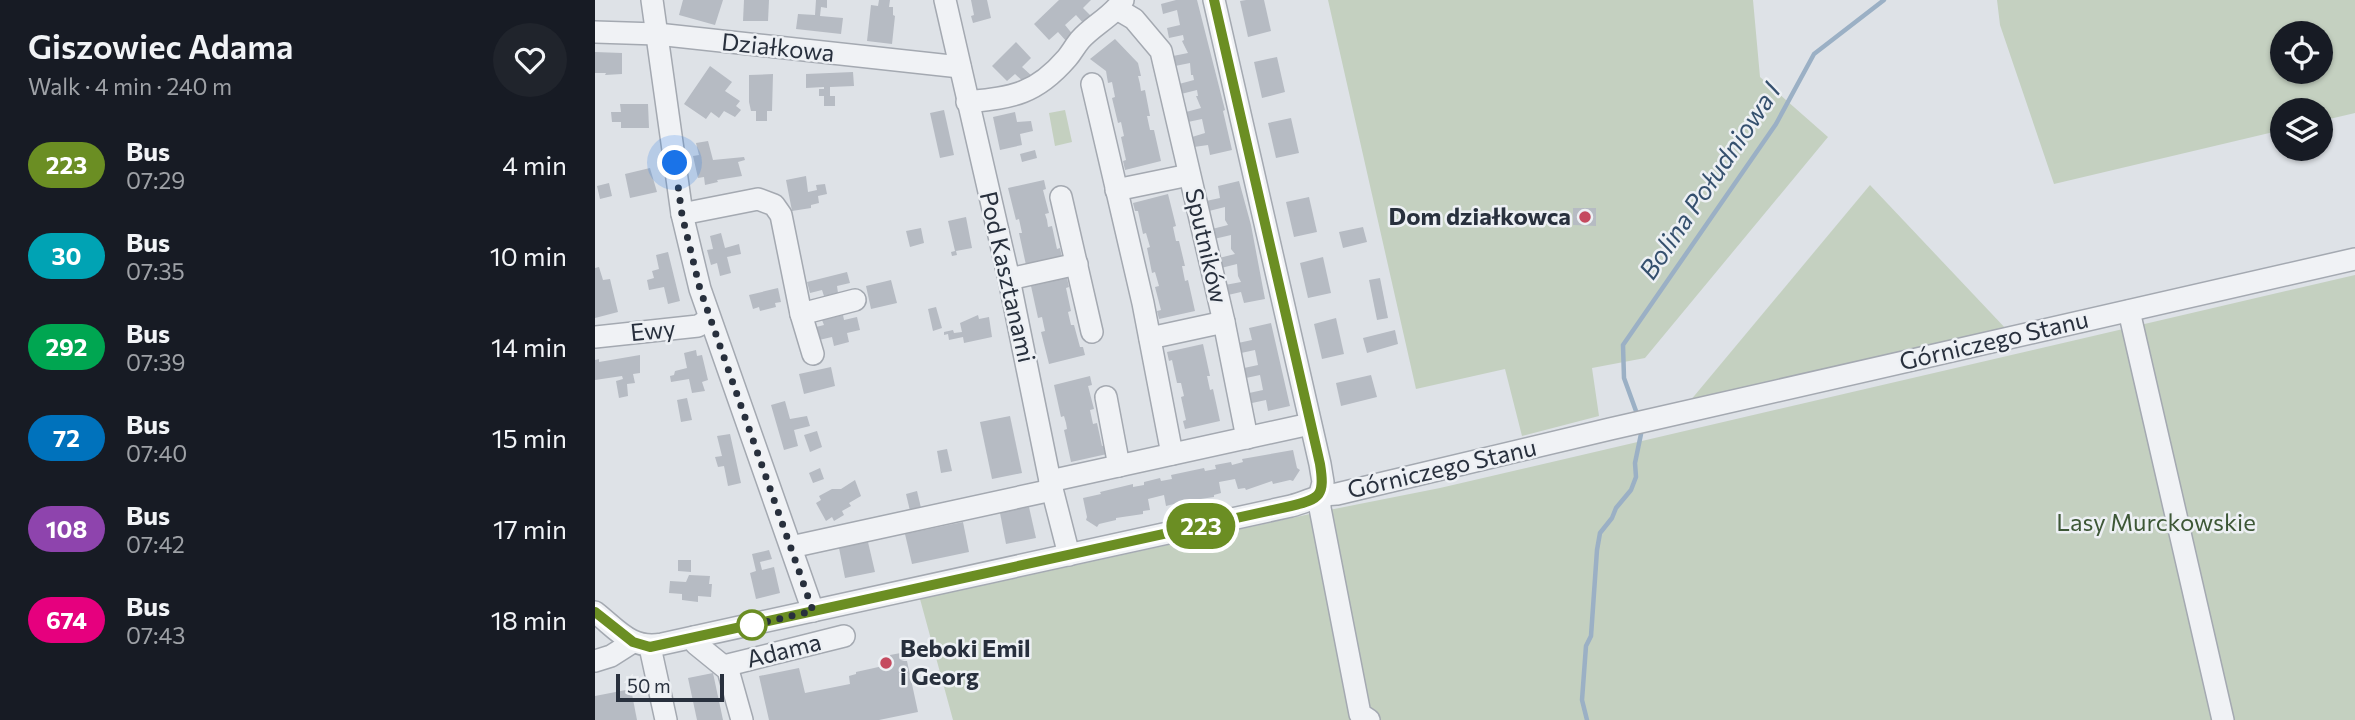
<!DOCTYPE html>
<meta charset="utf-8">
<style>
:root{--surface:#171b24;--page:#20242c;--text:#f1f3f6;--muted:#9ea1a6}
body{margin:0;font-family:Commissioner,sans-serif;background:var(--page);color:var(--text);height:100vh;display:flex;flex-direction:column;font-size:26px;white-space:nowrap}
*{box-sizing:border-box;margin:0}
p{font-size:23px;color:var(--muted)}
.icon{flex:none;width:38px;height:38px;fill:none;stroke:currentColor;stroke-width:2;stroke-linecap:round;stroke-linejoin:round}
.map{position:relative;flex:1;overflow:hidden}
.sheet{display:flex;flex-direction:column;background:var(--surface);width:595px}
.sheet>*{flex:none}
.badge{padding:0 14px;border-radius:23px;font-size:24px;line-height:46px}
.controls{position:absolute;left:1675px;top:21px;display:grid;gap:14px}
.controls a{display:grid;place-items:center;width:63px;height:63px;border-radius:50%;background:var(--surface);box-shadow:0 2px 5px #0004;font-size:35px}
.scale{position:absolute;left:21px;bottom:18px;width:108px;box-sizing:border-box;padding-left:7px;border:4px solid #28303d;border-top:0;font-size:19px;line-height:24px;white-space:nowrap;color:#28303d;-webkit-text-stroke:5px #edf0f4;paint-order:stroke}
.you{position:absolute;width:35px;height:35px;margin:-18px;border:5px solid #fff;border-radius:50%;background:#1a73e8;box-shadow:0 0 0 10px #1a73e833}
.map>.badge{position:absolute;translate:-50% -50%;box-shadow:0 0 0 4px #fff}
.round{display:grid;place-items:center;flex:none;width:74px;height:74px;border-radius:37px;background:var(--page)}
.summary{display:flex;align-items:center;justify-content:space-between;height:119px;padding:0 28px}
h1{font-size:33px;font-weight:600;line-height:52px}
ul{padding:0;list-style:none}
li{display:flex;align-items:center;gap:21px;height:91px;padding:0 28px}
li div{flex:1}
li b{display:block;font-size:26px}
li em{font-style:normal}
li .badge{min-width:77px;font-weight:700;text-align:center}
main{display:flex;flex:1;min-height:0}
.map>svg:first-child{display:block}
</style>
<main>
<section class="sheet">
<div class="summary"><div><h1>Giszowiec Adama</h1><p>Walk · 4 min · 240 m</p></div><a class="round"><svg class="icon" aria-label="heart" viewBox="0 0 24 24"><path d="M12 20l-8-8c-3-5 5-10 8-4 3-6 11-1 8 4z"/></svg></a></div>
<ul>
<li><span class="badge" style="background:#6b8e23;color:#fff">223</span><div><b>Bus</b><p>07:29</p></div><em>4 min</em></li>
<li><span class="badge" style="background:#00a3b4;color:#fff">30</span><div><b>Bus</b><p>07:35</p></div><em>10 min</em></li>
<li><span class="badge" style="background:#00a651;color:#fff">292</span><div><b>Bus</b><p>07:39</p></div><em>14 min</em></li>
<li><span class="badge" style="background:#0072bc;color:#fff">72</span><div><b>Bus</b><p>07:40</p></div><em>15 min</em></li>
<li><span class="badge" style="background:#8e44ad;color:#fff">108</span><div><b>Bus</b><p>07:42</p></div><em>17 min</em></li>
<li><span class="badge" style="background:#e6007e;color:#fff">674</span><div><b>Bus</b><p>07:43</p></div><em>18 min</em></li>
</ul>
</section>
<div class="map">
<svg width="1760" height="720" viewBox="0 0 1760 720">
<rect width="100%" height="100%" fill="#dee2e7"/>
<g fill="#c4d0c0" fill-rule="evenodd">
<polygon points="733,0 1158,0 1165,77 1233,137 1050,358 997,368 1004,416 927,436 910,369 821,389"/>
<path d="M1402,0H1760V113L1726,121V110H1687V130L1459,184L1405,25ZM1726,33V72H1687V33Z"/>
<polygon points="470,110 477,142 460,146 454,113"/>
<polygon points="1275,185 1413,331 1095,401"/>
<polygon points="1760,275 1760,720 358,720 325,599 724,512 845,488"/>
</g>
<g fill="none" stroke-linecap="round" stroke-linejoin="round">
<g stroke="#9bb0c5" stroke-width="4.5">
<polyline points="1041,411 1029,378 1028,345 1181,124 1219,54 1289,0"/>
<polyline points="992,720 987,700 991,646 996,636 1002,550 1005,533 1017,518 1021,508 1036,490 1041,477 1040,463 1046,434"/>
</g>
</g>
<g fill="#b6bbc3">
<polygon points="88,0 128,0 120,25 84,15"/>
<polygon points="149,0 174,0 173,21 148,21"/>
<polygon points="221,0 232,0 232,8 226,7 225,16 248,18 246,34 201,29 203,14 220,15"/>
<polygon points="284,0 295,0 294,7 298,7 298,15 300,16 297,44 272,41 276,5 283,6"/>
<polygon points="376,0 392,0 396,18 378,23 376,16 379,15"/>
<polygon points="464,0 496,0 488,8 498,18 490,25 481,15 470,25 479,36 472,42 463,32 454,40 439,24"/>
<polygon points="581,0 602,0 630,110 628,111 637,150 615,155 613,145 599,147 597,137 610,133 607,119 593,122 591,112 606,108 601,96 603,96 602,90 586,94 584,84 599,80 598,75 596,75 595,63 580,66 578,56 593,53 587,41 589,40 588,35 574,38 572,28 585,25 582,10 568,14 566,4"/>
<polygon points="651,0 669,0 676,31 653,37 645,1"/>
<polygon points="520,39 543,63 546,76 543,76 545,84 546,91 550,90 555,116 552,116 555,130 559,130 566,161 530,170 528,161 531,160 526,137 529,136 526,122 523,123 517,98 520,97 517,82 513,83 511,71 495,59"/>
<polygon points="421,42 436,58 427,67 437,76 430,83 420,74 412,81 397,66"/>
<polygon points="0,52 27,53 27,74 10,75 11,73 0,73"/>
<polygon points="682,57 690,92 667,98 659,62"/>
<polygon points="115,66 137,82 130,91 145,101 141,106 146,110 140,117 129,111 124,118 116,112 111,119 89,104"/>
<polygon points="258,72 259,86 235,87 235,96 240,96 240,106 229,106 229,96 224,96 224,89 229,89 229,87 211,88 211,74"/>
<polygon points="178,74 177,111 172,111 172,121 161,121 161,111 156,111 154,102 154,75"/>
<polygon points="25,104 53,104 54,128 26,128 26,122 17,122 16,112 26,112"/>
<polygon points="349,110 359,155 345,158 335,113"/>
<polygon points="420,112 422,122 436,121 438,131 425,134 427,145 405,150 398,117"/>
<polygon points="696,118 704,153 681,158 673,123"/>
<polygon points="113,141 118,160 149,157 150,160 143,162 147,176 122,180 123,182 110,185 109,177 103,178 98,156 104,155 101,143"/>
<polygon points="440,150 442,158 427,162 425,154"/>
<polygon points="55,168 62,192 35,198 30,174"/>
<polygon points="211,176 213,192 222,190 221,185 230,184 232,194 223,196 224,203 216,205 216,208 197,211 191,180"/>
<polygon points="449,180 451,189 448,190 454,213 450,214 452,220 453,227 457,226 462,249 465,248 467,257 431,265 424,233 427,233 424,219 421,220 413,188"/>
<polygon points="644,181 656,225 670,299 649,303 646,292 633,295 630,285 646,282 643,276 642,264 626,268 624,258 640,254 636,249 636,235 619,239 617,229 633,225 630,220 630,207 614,211 611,201 625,198 623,186"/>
<polygon points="14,183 17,196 5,199 2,186"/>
<polygon points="573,194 581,226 578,227 581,241 584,241 590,266 587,266 590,281 593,280 600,311 564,319 562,311 566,310 560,287 564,286 560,272 557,273 552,248 555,247 551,233 548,234 543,211 540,211 538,203"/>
<polygon points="714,197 722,232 699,237 691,202"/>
<polygon points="978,208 1001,208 1001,226 978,225"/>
<polygon points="371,217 377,248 361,251 362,255 357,256 356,252 360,251 353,221"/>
<polygon points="768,227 772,242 748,248 744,232"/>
<polygon points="326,228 329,243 315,247 311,231"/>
<polygon points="126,233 130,248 144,244 146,254 132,257 136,273 125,276 122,263 116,265 112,250 118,249 115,236"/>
<polygon points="73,252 85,301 73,304 69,287 54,290 52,280 59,278 57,271 64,269 61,255"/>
<polygon points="728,257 736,293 713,298 705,263"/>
<polygon points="4,267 8,280 15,279 23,312 0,318 0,268"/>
<polygon points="252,272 255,283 242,286 243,293 229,296 227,290 215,293 212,282"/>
<polygon points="472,278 474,287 471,288 476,311 473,312 476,325 479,325 485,347 488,347 490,355 454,364 446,332 450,331 447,317 443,318 436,286"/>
<polygon points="785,278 793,318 782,320 774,280"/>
<polygon points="296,280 302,303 276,309 271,286"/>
<polygon points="183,288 186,302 180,303 181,307 165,311 164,307 158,309 154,295"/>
<polygon points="341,307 347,328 338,331 333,309"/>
<polygon points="248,315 249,320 262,317 265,330 252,333 254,342 239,346 237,337 224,340 221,327 229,325 227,320"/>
<polygon points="383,315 384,319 394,317 397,337 369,343 368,337 354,340 353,334 349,335 349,332 358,330 359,333 367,332 365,323"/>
<polygon points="741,318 749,354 727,359 719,324"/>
<polygon points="676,323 695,406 673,411 671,400 657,403 654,393 668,390 665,375 651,378 649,368 663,365 660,350 646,353 643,343 657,340 654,328"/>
<polygon points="800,330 803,344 772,353 768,338"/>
<polygon points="608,344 615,376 612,376 615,390 618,389 625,421 590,429 588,421 591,420 586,397 589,396 586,383 582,383 577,360 574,361 572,352"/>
<polygon points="101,350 102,356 107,355 113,380 107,382 110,391 97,393 94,379 76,382 75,376 79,375 80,371 92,368 89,353"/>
<polygon points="45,355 45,373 38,374 40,383 32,384 33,396 24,398 21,381 28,379 27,376 0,380 0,360 4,359 4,362"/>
<polygon points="236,367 240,386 209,394 204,374"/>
<polygon points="776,375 782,397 746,406 741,383"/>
<polygon points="495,376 497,385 493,386 499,409 495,410 498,424 502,423 507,446 510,445 512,454 476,462 469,430 472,429 471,423 469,416 466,417 459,385"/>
<polygon points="92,398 97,420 86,422 82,400"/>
<polygon points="190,401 195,419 212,416 215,426 199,430 203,446 189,450 176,405"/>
<polygon points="415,416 427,473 397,479 385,422"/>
<polygon points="222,431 227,447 215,452 209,435"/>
<polygon points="135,434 146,483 133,486 129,466 123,467 120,457 127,456 122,436"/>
<polygon points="352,449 357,471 346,473 342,451"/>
<polygon points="698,450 702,468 705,470 698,481 695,480 678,484 677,481 651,490 650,488 643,489 640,479 624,482 626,493 619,495 619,497 592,501 592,504 580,507 579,504 571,506 569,495 553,499 555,510 548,511 548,514 521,518 521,520 504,524 502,527 491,520 492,517 488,498 506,494 505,492 538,484 538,487 549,485 549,482 565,478 566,481 577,479 576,475 609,468 610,471 621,469 620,465 636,462 637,465 648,462 647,459"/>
<polygon points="225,468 229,479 218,483 214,473"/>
<polygon points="260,480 266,496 254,503 256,506 247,511 249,515 239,521 237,517 231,521 221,503 226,500 224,496 237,489 246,489"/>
<polygon points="322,491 327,512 316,515 311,494"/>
<polygon points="434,507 441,538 411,544 405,513"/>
<polygon points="368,522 374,552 317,564 310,534"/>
<polygon points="273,542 280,572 250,578 244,548"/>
<polygon points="174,550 177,559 165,562 167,570 179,567 185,593 161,599 155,573 161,571 157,554"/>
<polygon points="83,560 96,560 96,572 83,571"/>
<polygon points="94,575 115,576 114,584 117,584 116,597 103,596 103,602 87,600 87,594 74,593 75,581 91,582"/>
<polygon points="311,652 312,659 306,661 312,661 323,712 284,720 174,720 164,676 204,668 210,693 255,684 254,676 261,674 261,672 297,664 295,655"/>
<polygon points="118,673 128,720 102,720 93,678"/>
<polygon points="36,689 42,720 0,720 0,696"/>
</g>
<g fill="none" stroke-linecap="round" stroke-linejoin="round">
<defs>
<g id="minor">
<polyline points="57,0 87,214 105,289 218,611"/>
<polyline points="350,0 414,279 455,481 474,555"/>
<polyline points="619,0 725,464 728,482 725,494 725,508 765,714 774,720"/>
<polyline points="522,9 539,19 566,51 629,322 652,438"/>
<polyline points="0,32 62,34 365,67"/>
<polyline points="497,84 548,303 577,454"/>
<path d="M372,102C418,97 440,95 472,58C477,52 480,46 485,40C498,25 517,17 528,0"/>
<polyline points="521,190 594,175"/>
<polyline points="466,197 497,332"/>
<polyline points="87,214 163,199 179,205 186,215 206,314 218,354"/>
<polyline points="414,279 482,264"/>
<polyline points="1534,311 1628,720"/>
<polyline points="206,314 260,300"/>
<polyline points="0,337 103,326 114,319"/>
<polyline points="555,338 629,322"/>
<polyline points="511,397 524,466"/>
<polyline points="455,481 715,424"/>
<polyline points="196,547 457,490"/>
<path d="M0,612C22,629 36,650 67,644L696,506C715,501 723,494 742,494L1015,429L1760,259"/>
<polyline points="99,637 101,644 133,670 147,720"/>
<polyline points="55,647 71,720"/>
<polyline points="0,661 16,656 38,642"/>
<polyline points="129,666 249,636"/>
</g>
</defs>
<use href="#minor" stroke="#a4a9b1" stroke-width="24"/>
<use href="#minor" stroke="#f0f2f5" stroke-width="21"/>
</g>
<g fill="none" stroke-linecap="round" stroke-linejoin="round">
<defs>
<path id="line" d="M0,612L38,642L55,647L696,506C726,499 730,495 725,464L619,0"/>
</defs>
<use href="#line" stroke="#fff" stroke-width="16"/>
<use href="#line" stroke="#6b8e23" stroke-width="10"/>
<polyline stroke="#28303d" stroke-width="7" stroke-dasharray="0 12.6" points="80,163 87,215 105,289 218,611 157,625"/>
</g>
<g fill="#c54a5f" stroke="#edf0f4" stroke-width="2.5">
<circle cx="990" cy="217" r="7"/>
<circle cx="291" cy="663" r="7"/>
</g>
<circle fill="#fff" stroke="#6b8e23" stroke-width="3.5" cx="157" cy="625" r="14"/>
<g text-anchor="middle" stroke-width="5" stroke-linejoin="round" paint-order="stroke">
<g font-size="24" fill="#28303d" stroke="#edf0f4">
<text transform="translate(183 48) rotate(6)" y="8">Działkowa</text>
<text transform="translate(611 246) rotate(77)" y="8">Sputników</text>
<text transform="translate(412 277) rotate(77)" y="8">Pod Kasztanami</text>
<text transform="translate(58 331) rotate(-6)" y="8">Ewy</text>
<text transform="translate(1399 341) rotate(-13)" y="8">Górniczego Stanu</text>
<text transform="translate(847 469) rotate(-13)" y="8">Górniczego Stanu</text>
<text transform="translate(189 651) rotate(-14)" y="8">Adama</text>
</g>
<g font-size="24" font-weight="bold" fill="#28303d" stroke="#edf0f4" text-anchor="end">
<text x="976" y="225">Dom działkowca</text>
<text x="305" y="657" text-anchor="start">Beboki Emil<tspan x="305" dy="28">i Georg</tspan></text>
</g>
<g font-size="24" fill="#3d5736" stroke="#edf0f4">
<text x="1561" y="531">Lasy Murckowskie</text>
</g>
<g font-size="26" font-style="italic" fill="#35506e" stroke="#edf0f4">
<text transform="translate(1115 181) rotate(-56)" y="9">Bolina Południowa I</text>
</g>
</g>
</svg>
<div class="controls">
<a><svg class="icon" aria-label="locate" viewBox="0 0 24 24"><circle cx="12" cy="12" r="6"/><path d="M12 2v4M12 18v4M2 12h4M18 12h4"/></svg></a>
<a><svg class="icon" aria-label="layers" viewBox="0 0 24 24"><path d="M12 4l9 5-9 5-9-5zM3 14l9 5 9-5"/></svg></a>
</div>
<div class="scale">50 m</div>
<div class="you" style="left:80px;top:163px"></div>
<b class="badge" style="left:606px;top:526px;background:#6b8e23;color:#fff">223</b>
</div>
</main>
